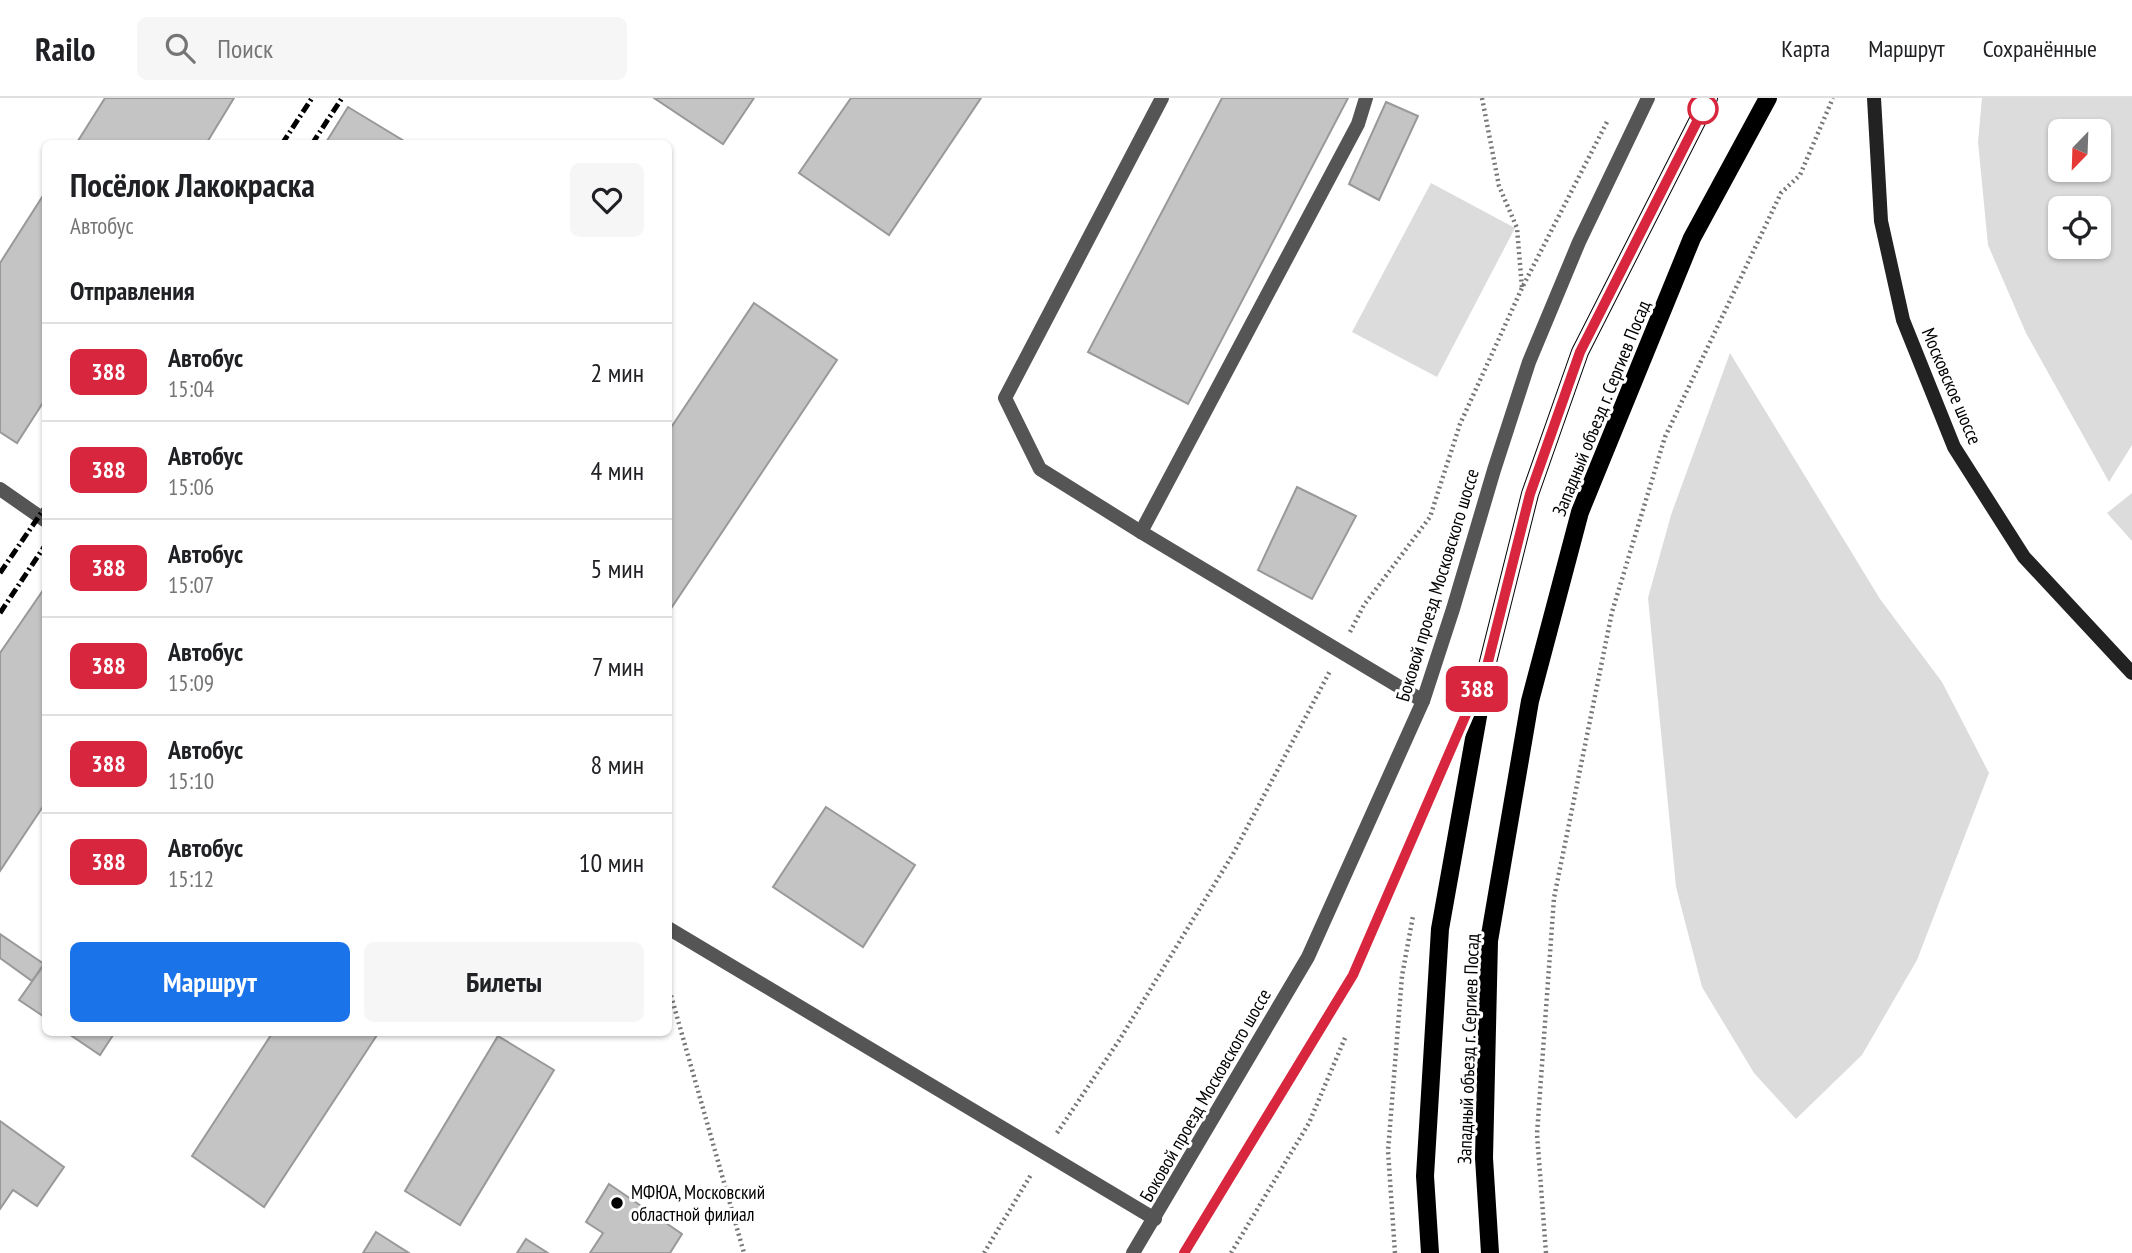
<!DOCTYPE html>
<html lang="ru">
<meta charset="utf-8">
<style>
:root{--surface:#fff;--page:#f6f6f6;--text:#202124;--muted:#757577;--line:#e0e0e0;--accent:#1a73e8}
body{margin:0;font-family:"PT Sans Narrow",sans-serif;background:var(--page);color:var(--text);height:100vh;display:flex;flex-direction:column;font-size:26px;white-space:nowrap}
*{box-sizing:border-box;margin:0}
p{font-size:23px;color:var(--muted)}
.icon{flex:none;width:38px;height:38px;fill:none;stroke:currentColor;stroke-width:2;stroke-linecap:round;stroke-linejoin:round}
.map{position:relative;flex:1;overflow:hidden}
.drawer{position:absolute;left:42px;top:42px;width:630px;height:896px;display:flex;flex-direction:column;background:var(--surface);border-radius:10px;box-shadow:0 2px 5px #0004}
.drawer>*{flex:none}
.badge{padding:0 14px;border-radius:10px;font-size:24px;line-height:46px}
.needle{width:46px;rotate:203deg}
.controls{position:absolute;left:2048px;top:21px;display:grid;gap:14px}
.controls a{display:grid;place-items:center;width:63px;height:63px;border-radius:10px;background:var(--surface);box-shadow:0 2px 5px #0004;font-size:35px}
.map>.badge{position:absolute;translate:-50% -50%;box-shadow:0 0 0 4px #fff}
h2{padding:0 28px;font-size:26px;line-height:63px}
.round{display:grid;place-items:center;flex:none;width:74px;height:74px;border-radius:10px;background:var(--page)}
.head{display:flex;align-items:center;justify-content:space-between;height:119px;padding:0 28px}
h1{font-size:33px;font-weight:700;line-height:52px}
.primary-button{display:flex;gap:14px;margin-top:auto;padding:14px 28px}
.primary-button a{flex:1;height:80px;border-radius:10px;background:var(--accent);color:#fff;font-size:28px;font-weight:700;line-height:80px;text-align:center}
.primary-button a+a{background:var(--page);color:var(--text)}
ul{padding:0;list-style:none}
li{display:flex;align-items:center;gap:21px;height:98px;padding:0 28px;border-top:2px solid var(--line)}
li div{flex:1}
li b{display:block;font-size:26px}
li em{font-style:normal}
li .badge{min-width:77px;font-weight:700;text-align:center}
header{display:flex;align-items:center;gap:42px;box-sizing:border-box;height:98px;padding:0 35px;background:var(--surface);border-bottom:2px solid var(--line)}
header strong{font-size:33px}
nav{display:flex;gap:38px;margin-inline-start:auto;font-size:24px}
.search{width:490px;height:63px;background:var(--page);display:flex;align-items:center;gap:18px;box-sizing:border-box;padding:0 24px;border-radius:10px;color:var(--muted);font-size:26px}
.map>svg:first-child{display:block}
</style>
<header>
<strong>Railo</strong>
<div class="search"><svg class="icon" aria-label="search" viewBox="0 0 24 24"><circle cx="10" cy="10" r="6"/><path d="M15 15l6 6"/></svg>Поиск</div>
<nav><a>Карта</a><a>Маршрут</a><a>Сохранённые</a></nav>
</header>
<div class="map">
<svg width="2132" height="1155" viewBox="0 0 2132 1155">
<rect width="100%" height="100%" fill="#fff"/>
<g fill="#dcdcdc" fill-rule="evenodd">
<path d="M1982,0H2132V347L2109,384L2026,235L1988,147L1978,44ZM2098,33V72H2060V33ZM2098,110V149H2060V110Z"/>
<polygon points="1431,85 1515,130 1437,279 1352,234"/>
<polygon points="1730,255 1880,501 1942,584 1989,675 1917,862 1862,957 1796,1021 1754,975 1702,889 1676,789 1648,500 1671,417"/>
<polygon points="2132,395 2132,443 2107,415"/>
</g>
<g fill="#c4c4c4" stroke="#999" stroke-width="2">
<polygon points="105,0 234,0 206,46 76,46"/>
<polygon points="654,0 754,0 723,46"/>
<polygon points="851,0 981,0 889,137 799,75"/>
<polygon points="1222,0 1348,0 1188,306 1088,254"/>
<polygon points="1386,4 1418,18 1379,102 1349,86"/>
<polygon points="348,9 409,46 325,46"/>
<polygon points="46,93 46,300 17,345 0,334 0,165"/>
<polygon points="754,205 837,262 668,515 668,334"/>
<polygon points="1297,389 1356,418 1312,501 1258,472"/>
<polygon points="46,488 46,704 0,773 0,555"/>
<polygon points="826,709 915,767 863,849 773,789"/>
<polygon points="0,836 44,866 32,883 0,860"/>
<polygon points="46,864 46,920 19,902"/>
<polygon points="66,934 115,934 100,957"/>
<polygon points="273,934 379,934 264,1109 192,1058"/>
<polygon points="498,938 554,972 460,1127 405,1093"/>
<polygon points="0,1023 64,1069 37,1108 13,1092 0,1111"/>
<polygon points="609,1086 682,1136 670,1155 590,1155 603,1135 586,1124"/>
<polygon points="376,1134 409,1155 363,1155"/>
<polygon points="526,1141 548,1155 517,1155"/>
</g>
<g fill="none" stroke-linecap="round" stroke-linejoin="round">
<g stroke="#777" stroke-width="4.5" stroke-dasharray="2 3.5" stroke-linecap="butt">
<polyline points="1482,0 1499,88 1517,130 1522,190"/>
<polyline points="1350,534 1364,507 1430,419 1460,326 1522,190 1608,22"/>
<polyline points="668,887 744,1155"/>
<polyline points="1057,1035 1120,941 1233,756 1330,573"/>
<polyline points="984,1155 1032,1075"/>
<polyline points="1231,1155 1309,1025 1345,940"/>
<polyline points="1395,1155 1388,1053 1402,878 1413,818"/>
<polyline points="1546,1155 1537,1036 1554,800 1612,514 1665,339 1781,95 1800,77 1833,0"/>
</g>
<g stroke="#555" stroke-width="14">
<polyline points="1162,0 1005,300 1040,371 1141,434 1423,603"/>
<polyline points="0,391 46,423"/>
<polyline points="1141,434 1358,26 1366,0"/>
<polyline points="668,830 1155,1121"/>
</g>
<polyline stroke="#555" stroke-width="14" points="1133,1155 1308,859 1423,603 1453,511 1494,372 1529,264 1579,144 1648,0"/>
<g stroke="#222" stroke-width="14">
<polyline points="1874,0 1881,123 1903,222 1954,349 2024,459 2132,575"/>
<polyline points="1184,1155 1353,877 1478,589"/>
</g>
<g stroke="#000" stroke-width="18">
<polyline points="1430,1155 1425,1078 1440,831 1487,568 1530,396 1580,254 1709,0"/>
<polyline points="1490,1155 1484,1060 1489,843 1530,603 1580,414 1692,140 1768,0"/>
</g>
<g stroke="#000" stroke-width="5" stroke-dasharray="10 3.5 2 3.5" stroke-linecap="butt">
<polyline points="282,46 312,0"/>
<polyline points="312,46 342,0"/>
<polyline points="0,475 46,408"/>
<polyline points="0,515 46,446"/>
</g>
</g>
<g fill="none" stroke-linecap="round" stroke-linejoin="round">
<defs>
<polyline id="line" points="1184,1155 1353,877 1487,568 1530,396 1580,254 1709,0"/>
</defs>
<use href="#line" stroke="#fff" stroke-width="16"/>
<use href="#line" stroke="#d7263d" stroke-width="10"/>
</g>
<circle fill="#fff" stroke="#d7263d" stroke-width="3.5" cx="1703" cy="11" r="14"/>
<circle fill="#000" stroke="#fff" stroke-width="2.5" cx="617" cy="1105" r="7"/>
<g text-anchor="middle" stroke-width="6" stroke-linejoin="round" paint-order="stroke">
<g font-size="19" fill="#000" stroke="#fff">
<text transform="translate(1952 288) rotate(67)" y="7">Московское шоссе</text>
<text transform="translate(1601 310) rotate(-68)" y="7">Западный объезд г. Сергиев Посад</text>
<text transform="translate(1437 487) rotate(-73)" y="7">Боковой проезд Московского шоссе</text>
<text transform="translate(1468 951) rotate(-88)" y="7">Западный объезд г. Сергиев Посад</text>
<text transform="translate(1205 997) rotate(-60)" y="7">Боковой проезд Московского шоссе</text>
</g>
<g font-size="19" fill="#000" stroke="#fff" text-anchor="start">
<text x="631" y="1101">МФЮА, Московский<tspan x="631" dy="22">областной филиал</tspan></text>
</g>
</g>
</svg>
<div class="controls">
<a><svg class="needle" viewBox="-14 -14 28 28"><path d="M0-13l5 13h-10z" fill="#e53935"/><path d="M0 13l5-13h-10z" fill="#757577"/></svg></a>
<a><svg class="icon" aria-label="locate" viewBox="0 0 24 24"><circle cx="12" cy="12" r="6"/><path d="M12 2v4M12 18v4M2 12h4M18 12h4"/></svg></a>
</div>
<b class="badge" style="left:1477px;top:591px;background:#d7263d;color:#fff">388</b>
<section class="drawer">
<div class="head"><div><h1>Посёлок Лакокраска</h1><p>Автобус</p></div><a class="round"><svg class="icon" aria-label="heart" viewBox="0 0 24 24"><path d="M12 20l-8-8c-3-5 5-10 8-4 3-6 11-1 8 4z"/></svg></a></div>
<h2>Отправления</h2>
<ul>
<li><span class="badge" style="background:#d7263d;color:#fff">388</span><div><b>Автобус</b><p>15:04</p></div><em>2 мин</em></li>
<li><span class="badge" style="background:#d7263d;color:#fff">388</span><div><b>Автобус</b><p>15:06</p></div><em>4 мин</em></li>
<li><span class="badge" style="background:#d7263d;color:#fff">388</span><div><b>Автобус</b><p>15:07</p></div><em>5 мин</em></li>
<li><span class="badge" style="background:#d7263d;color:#fff">388</span><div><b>Автобус</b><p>15:09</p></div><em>7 мин</em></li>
<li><span class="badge" style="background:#d7263d;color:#fff">388</span><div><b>Автобус</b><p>15:10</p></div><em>8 мин</em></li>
<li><span class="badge" style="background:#d7263d;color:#fff">388</span><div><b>Автобус</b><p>15:12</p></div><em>10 мин</em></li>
</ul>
<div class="primary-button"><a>Маршрут</a><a>Билеты</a></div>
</section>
</div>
